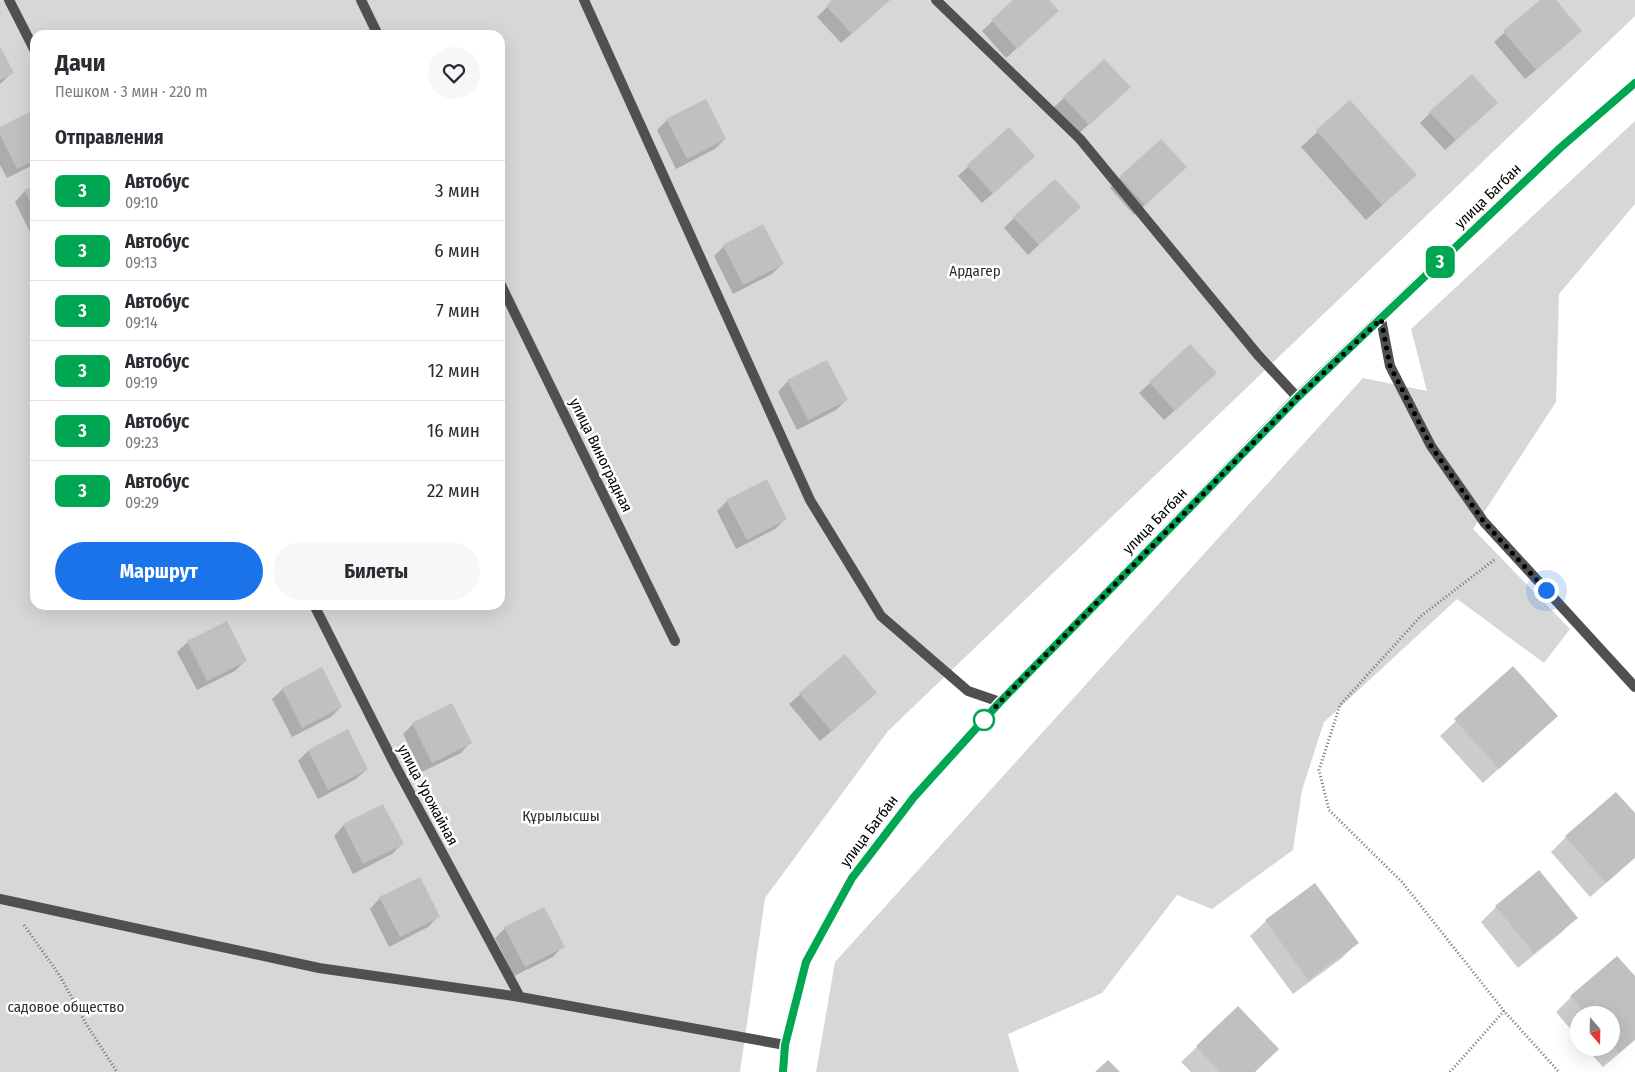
<!DOCTYPE html>
<html lang="ru">
<meta charset="utf-8">
<style>
:root{--surface:#fff;--page:#f7f7f7;--text:#2b2b33;--muted:#7c7c81;--line:#e1e1e2;--accent:#1a73e8}
body{margin:0;font-family:"Fira Sans Condensed",sans-serif;background:var(--page);color:var(--text);height:100vh;display:flex;flex-direction:column;font-size:19px;white-space:nowrap}
*{box-sizing:border-box;margin:0}
p{font-size:16px;color:var(--muted)}
.icon{flex:none;width:28px;height:28px;fill:none;stroke:currentColor;stroke-width:2;stroke-linecap:round;stroke-linejoin:round}
.map{position:relative;flex:1;overflow:hidden}
.panel{position:absolute;left:30px;top:30px;width:475px;height:580px;display:flex;flex-direction:column;background:var(--surface);border-radius:15px;box-shadow:0 5px 20px #0002}
.panel>*{flex:none}
.badge{padding:0 10px;border-radius:8px;font-size:18px;line-height:32px}
.needle{width:32px;rotate:160deg}
.controls{position:absolute;left:1570px;top:1006px;display:grid;gap:10px}
.controls a{display:grid;place-items:center;width:50px;height:50px;border-radius:50%;background:var(--surface);box-shadow:0 5px 20px #0002;font-size:25px}
.you{position:absolute;width:25px;height:25px;margin:-12px;border:4px solid #fff;border-radius:50%;background:#1a73e8;box-shadow:0 0 0 8px #1a73e833}
.map>.badge{position:absolute;translate:-50% -50%;box-shadow:0 0 0 2px #fff}
h2{padding:0 25px;font-size:19px;line-height:45px}
.round{display:grid;place-items:center;flex:none;width:52px;height:52px;border-radius:26px;background:var(--page)}
.headline{display:flex;align-items:center;justify-content:space-between;height:85px;padding:0 25px}
h1{font-size:24px;font-weight:700;line-height:38px}
.primary-button{display:flex;gap:10px;margin-top:auto;padding:10px 25px}
.primary-button a{flex:1;height:58px;border-radius:30px;background:var(--accent);color:#fff;font-size:20px;font-weight:700;line-height:58px;text-align:center}
.primary-button a+a{background:var(--page);color:var(--text)}
ul{padding:0;list-style:none}
li{display:flex;align-items:center;gap:15px;height:60px;padding:0 25px;border-top:1px solid var(--line)}
li div{flex:1}
li b{display:block;font-size:19px}
li em{font-style:normal}
li .badge{min-width:55px;font-weight:700;text-align:center}
.map>svg:first-child{display:block}
</style>
<div class="map">
<svg width="1635" height="1072" viewBox="0 0 1635 1072">
<rect width="100%" height="100%" fill="#fff"/>
<g fill="#d7d7d7" fill-rule="evenodd">
<path d="M0,0H1635V16L888,731L765,898L740,1072H0ZM35,35H500V605H35Z"/>
<polygon points="1635,121 1635,204 1559,294 1556,402 1473,529 1570,629 1544,663 1457,599 1324,722 1302,790 1293,850 1212,909 1177,895 1102,993 1008,1034 1019,1072 816,1072 835,962 1363,378 1427,391 1411,329"/>
</g>
<g fill="#0003">
<polygon points="834,0 889,0 841,43 817,17"/>
<polygon points="1015,0 1047,0 1047,21 1006,58 982,31"/>
<polygon points="1542,0 1555,0 1570,41 1525,79 1494,42"/>
<polygon points="0,49 12,73 0,84"/>
<polygon points="1104,61 1119,98 1078,134 1053,108"/>
<polygon points="1350,102 1415,175 1366,220 1301,147"/>
<polygon points="35,111 35,164 7,178 0,165 0,128"/>
<polygon points="1430,113 1486,113 1445,150 1420,123"/>
<polygon points="667,120 725,139 715,149 676,169 657,130"/>
<polygon points="1009,129 1023,166 982,203 958,176"/>
<polygon points="1186,167 1134,215 1110,188 1120,178"/>
<polygon points="35,186 35,239 34,240 15,202 25,191"/>
<polygon points="1080,207 1028,255 1004,228 1014,218"/>
<polygon points="724,246 782,264 772,274 733,294 714,256"/>
<polygon points="1190,346 1205,383 1164,420 1139,393"/>
<polygon points="788,381 846,400 836,410 797,430 778,392"/>
<polygon points="727,501 785,519 775,529 736,549 717,511"/>
<polygon points="188,642 246,660 235,671 197,690 177,652"/>
<polygon points="845,656 876,693 820,741 789,704"/>
<polygon points="1512,668 1540,731 1483,783 1440,736"/>
<polygon points="283,689 341,707 331,717 292,737 272,699"/>
<polygon points="413,724 471,742 461,753 422,772 403,734"/>
<polygon points="308,751 367,769 356,779 318,799 298,761"/>
<polygon points="1635,815 1635,858 1590,897 1551,852 1566,837"/>
<polygon points="344,825 402,844 392,854 353,874 334,836"/>
<polygon points="380,898 438,917 428,927 389,947 370,909"/>
<polygon points="1496,907 1576,918 1561,933 1518,968 1481,922"/>
<polygon points="1266,921 1357,943 1342,958 1293,994 1250,936"/>
<polygon points="505,928 563,946 553,957 514,976 495,938"/>
<polygon points="1635,978 1635,1040 1603,1067 1586,1048 1611,1048 1611,1015 1579,1015 1579,1039 1556,1012 1571,997"/>
<polygon points="1238,1008 1254,1072 1191,1072 1181,1062"/>
</g>
<g fill="#c0c0c0">
<polygon points="832,0 890,0 852,34 826,6"/>
<polygon points="1013,0 1049,0 1059,11 1017,49 991,20"/>
<polygon points="1540,0 1556,0 1582,31 1536,70 1503,31"/>
<polygon points="0,46 14,73 0,80"/>
<polygon points="1104,59 1131,87 1089,125 1063,97"/>
<polygon points="1472,74 1498,103 1456,140 1429,112"/>
<polygon points="706,99 726,139 687,159 666,119"/>
<polygon points="1350,100 1417,175 1382,205 1316,130"/>
<polygon points="35,109 35,160 17,169 0,135 0,127"/>
<polygon points="1009,127 1035,156 993,194 967,165"/>
<polygon points="1161,139 1187,167 1145,205 1119,177"/>
<polygon points="1055,179 1081,207 1039,245 1013,217"/>
<polygon points="35,185 35,211 24,190"/>
<polygon points="763,224 784,264 743,285 723,245"/>
<polygon points="1190,344 1217,373 1175,411 1149,382"/>
<polygon points="827,360 848,400 808,420 787,380"/>
<polygon points="767,479 787,519 747,540 726,500"/>
<polygon points="227,621 247,661 207,681 187,641"/>
<polygon points="845,654 877,693 831,731 799,693"/>
<polygon points="1513,666 1558,716 1499,769 1454,719"/>
<polygon points="322,667 342,707 302,728 282,688"/>
<polygon points="452,703 472,743 432,763 412,723"/>
<polygon points="348,729 368,769 328,790 308,750"/>
<polygon points="1616,792 1635,813 1635,857 1606,883 1565,836"/>
<polygon points="383,804 404,844 363,864 343,824"/>
<polygon points="1539,870 1578,918 1534,953 1495,906"/>
<polygon points="420,877 440,917 400,937 379,897"/>
<polygon points="1315,883 1359,943 1308,980 1265,920"/>
<polygon points="544,907 565,947 525,967 504,927"/>
<polygon points="1617,956 1635,976 1635,1039 1619,1053 1611,1043 1611,1015 1587,1015 1570,996"/>
<polygon points="1238,1006 1279,1049 1255,1072 1220,1072 1196,1046"/>
<polygon points="1108,1060 1120,1072 1095,1072"/>
</g>
<g fill="none" stroke-linecap="round" stroke-linejoin="round">
<g stroke="#727272" stroke-width="3" stroke-dasharray="1 2.5" stroke-linecap="butt">
<polyline points="1494,560 1421,616 1340,705 1319,770 1329,810 1402,882 1504,1011 1559,1072"/>
<polyline points="24,925 60,976 85,1022 117,1072"/>
<polyline points="1450,1072 1504,1011"/>
</g>
<g stroke="#505050" stroke-width="10">
<polyline points="9,0 35,51"/>
<polyline points="361,0 378,35"/>
<polyline points="584,0 810,500 881,616 968,691 1000,702"/>
<polyline points="936,0 1080,139 1258,355 1297,397"/>
<polyline points="500,283 675,641"/>
<polyline points="1381,319 1390,366 1431,446 1484,522 1635,687"/>
<polyline points="314,605 395,765 520,997"/>
<polyline points="0,899 319,968 520,997 785,1045"/>
<polyline points="783,1072 785,1045 806,962 852,878 914,797 1000,702 1297,397 1560,148 1635,83"/>
</g>
</g>
<g fill="none" stroke-linecap="round" stroke-linejoin="round">
<defs>
<polyline id="line" points="783,1072 785,1045 806,962 852,878 914,797 1000,702 1298,397 1560,148 1635,83"/>
</defs>
<use href="#line" stroke="#fff" stroke-width="11"/>
<use href="#line" stroke="#00a651" stroke-width="8"/>
<polyline stroke="#000" stroke-width="5" stroke-dasharray="0 9" points="984,720 1000,702 1298,397 1381,319 1390,366 1431,446 1484,522 1546,590"/>
</g>
<circle fill="#fff" stroke="#00a651" stroke-width="2.5" cx="984" cy="720" r="10"/>
<g text-anchor="middle" stroke-width="5" stroke-linejoin="round" paint-order="stroke">
<g font-size="15" fill="#000" stroke="#fff">
<text transform="translate(1488 196) rotate(-44)" y="5">улица Багбан</text>
<text transform="translate(601 455) rotate(64)" y="5">улица Виноградная</text>
<text transform="translate(1155 521) rotate(-46)" y="5">улица Багбан</text>
<text transform="translate(428 795) rotate(62)" y="5">улица Урожайная</text>
<text transform="translate(869 831) rotate(-53)" y="5">улица Багбан</text>
</g>
<g font-size="15" fill="#2e2e2e" stroke="#fff">
<text x="975" y="276">Ардагер</text>
<text x="561" y="821">Құрылысшы</text>
<text x="66" y="1012">садовое общество</text>
</g>
</g>
</svg>
<div class="controls">
<a><svg class="needle" viewBox="-14 -14 28 28"><path d="M0-13l5 13h-10z" fill="#e53935"/><path d="M0 13l5-13h-10z" fill="#7c7c81"/></svg></a>
</div>
<div class="you" style="left:1546px;top:590px"></div>
<b class="badge" style="left:1440px;top:262px;background:#00a651;color:#fff">3</b>
<section class="panel">
<div class="headline"><div><h1>Дачи</h1><p>Пешком · 3 мин · 220 m</p></div><a class="round"><svg class="icon" aria-label="heart" viewBox="0 0 24 24"><path d="M12 20l-8-8c-3-5 5-10 8-4 3-6 11-1 8 4z"/></svg></a></div>
<h2>Отправления</h2>
<ul>
<li><span class="badge" style="background:#00a651;color:#fff">3</span><div><b>Автобус</b><p>09:10</p></div><em>3 мин</em></li>
<li><span class="badge" style="background:#00a651;color:#fff">3</span><div><b>Автобус</b><p>09:13</p></div><em>6 мин</em></li>
<li><span class="badge" style="background:#00a651;color:#fff">3</span><div><b>Автобус</b><p>09:14</p></div><em>7 мин</em></li>
<li><span class="badge" style="background:#00a651;color:#fff">3</span><div><b>Автобус</b><p>09:19</p></div><em>12 мин</em></li>
<li><span class="badge" style="background:#00a651;color:#fff">3</span><div><b>Автобус</b><p>09:23</p></div><em>16 мин</em></li>
<li><span class="badge" style="background:#00a651;color:#fff">3</span><div><b>Автобус</b><p>09:29</p></div><em>22 мин</em></li>
</ul>
<div class="primary-button"><a>Маршрут</a><a>Билеты</a></div>
</section>
</div>
